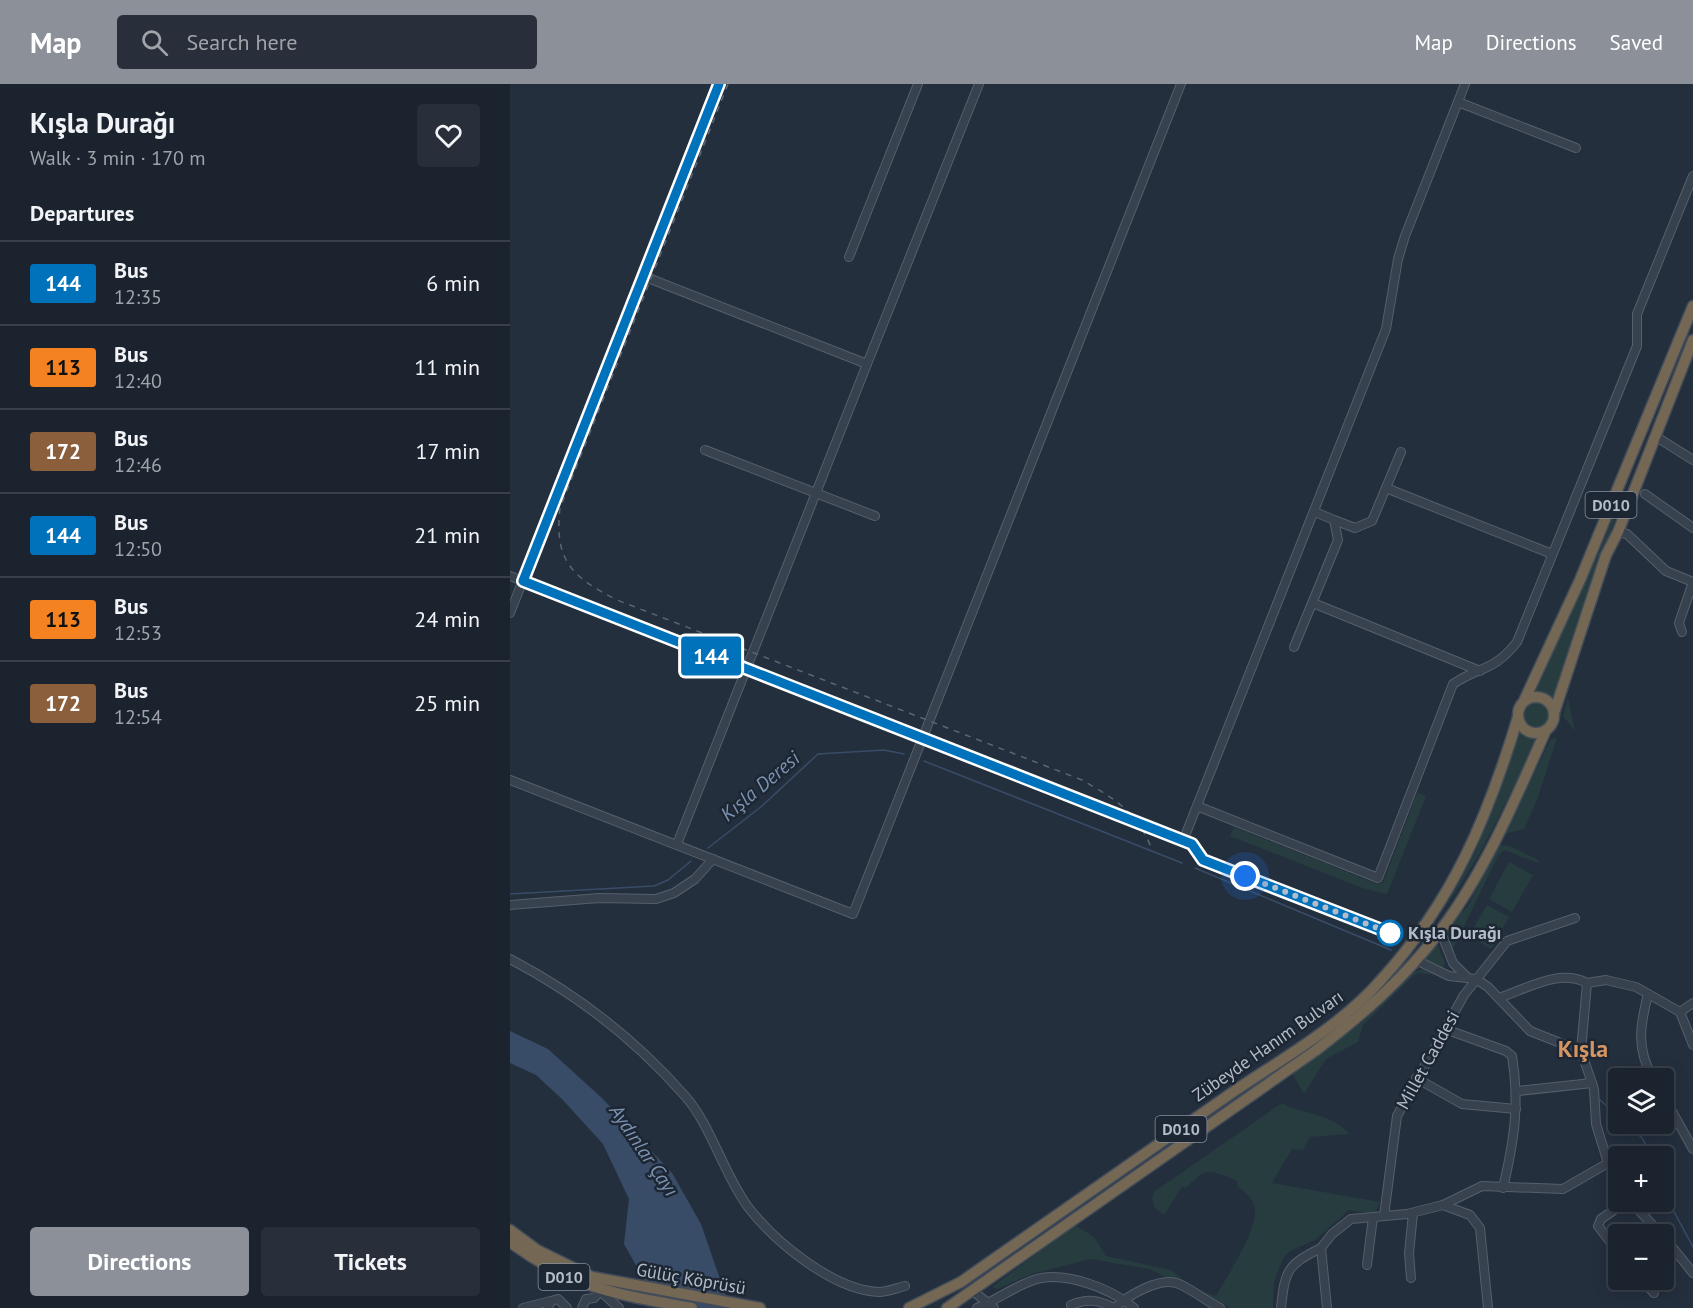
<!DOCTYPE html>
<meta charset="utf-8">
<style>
:root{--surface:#1b232e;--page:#282f3a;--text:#f1f3f6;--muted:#a0a4aa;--line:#39404a;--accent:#8c9099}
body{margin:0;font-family:"PT Sans",sans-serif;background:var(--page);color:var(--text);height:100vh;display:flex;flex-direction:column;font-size:22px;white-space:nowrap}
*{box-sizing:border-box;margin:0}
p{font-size:20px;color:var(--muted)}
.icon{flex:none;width:33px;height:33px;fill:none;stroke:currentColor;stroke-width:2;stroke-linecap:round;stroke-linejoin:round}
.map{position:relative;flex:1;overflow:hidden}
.sheet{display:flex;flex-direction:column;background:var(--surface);width:510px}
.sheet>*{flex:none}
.badge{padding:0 12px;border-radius:4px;font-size:21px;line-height:39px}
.tools{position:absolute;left:1098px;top:984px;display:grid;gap:12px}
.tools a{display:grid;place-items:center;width:66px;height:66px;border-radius:6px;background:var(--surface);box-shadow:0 3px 15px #0003,0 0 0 2px var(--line);font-size:30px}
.you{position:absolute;width:30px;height:30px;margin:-15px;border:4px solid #fff;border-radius:50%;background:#1a73e8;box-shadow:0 0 0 9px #1a73e833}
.map>.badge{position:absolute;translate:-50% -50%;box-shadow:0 0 0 3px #fff}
h2{padding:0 30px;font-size:22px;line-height:54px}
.round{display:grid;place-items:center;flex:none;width:63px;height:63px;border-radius:6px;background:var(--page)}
.summary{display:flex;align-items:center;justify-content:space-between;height:102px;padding:0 30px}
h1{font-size:28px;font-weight:600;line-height:45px}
.action{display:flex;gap:12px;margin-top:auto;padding:12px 30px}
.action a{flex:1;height:69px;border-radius:6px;background:var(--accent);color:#fff;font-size:24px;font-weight:600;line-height:69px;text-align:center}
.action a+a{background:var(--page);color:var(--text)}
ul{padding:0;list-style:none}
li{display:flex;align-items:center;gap:18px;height:84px;padding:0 30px;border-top:2px solid var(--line)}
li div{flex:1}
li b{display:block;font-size:22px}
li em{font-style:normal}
li .badge{min-width:66px;font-weight:700;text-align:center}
header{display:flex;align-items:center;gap:36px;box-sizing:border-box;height:84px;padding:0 30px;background:var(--accent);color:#fff}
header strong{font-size:28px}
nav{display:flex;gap:33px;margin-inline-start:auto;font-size:21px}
.search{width:420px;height:54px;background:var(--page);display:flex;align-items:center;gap:15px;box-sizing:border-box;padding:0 21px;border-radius:6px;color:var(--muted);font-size:22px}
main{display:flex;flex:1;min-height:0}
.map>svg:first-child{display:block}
</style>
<header>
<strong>Map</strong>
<div class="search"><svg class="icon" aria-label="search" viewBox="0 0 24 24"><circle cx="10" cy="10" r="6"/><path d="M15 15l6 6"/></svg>Search here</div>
<nav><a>Map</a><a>Directions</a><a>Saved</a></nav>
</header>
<main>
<section class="sheet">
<div class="summary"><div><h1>Kışla Durağı</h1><p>Walk · 3 min · 170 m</p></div><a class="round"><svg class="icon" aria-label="heart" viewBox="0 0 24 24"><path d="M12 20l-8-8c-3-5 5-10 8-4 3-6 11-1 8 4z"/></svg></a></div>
<h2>Departures</h2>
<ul>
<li><span class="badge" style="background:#0072bc;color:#fff">144</span><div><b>Bus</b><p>12:35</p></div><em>6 min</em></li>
<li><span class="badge" style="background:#f58220;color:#111">113</span><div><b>Bus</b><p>12:40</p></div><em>11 min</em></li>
<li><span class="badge" style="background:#8b5e3c;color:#fff">172</span><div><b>Bus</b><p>12:46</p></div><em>17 min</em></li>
<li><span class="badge" style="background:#0072bc;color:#fff">144</span><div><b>Bus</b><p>12:50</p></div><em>21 min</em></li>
<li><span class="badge" style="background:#f58220;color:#111">113</span><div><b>Bus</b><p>12:53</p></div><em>24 min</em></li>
<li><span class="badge" style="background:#8b5e3c;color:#fff">172</span><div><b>Bus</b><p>12:54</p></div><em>25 min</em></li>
</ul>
<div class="action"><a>Directions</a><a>Tickets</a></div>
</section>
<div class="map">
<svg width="1183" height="1224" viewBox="0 0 1183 1224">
<rect width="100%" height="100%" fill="#242f3e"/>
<g fill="#263c3f">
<polygon points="1112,414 1045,618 1035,611 1024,609"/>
<polygon points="1058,614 1065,647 1053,632"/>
<circle cx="1026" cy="631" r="12"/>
<polygon points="1009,645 1029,654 970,769 933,828 966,767"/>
<polygon points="1047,654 1027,716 1014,745 994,750 1041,655"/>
<polygon points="907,709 916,712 877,810 855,805 720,752 724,743 867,800 873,799"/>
<polygon points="990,761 1000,762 1028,776 1028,779 994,766 988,772 940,871 936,850 942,838 958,822 985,765"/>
<polygon points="999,778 1023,791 1002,828 979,815"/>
<polygon points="977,821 999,833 981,865 959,852"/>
<polygon points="927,859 935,879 933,885 913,874"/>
<polygon points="912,885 927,891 909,889 903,892 853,941 848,958 816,975 794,1010 782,989 854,937 904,888"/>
<path d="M772,1019C795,1032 821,1028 839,1050L800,1053L793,1066L782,1065L762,1099L870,1118L865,1130L839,1126L805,1156L780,1167L773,1175L764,1198L763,1224H720L639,1185L581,1175L522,1190L487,1205L482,1203L565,1141L584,1153L596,1172L661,1186L685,1205L706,1212C717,1192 751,1142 744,1120C741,1113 734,1107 728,1103L727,1097C699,1086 698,1081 676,1104L672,1103L654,1131L644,1123L642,1114L645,1107Z"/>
</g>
<polygon fill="#394c67" points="0,947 38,965 93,1015 162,1089 191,1140 220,1224 150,1224 114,1160 119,1115 93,1060 52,1015 26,991 0,979"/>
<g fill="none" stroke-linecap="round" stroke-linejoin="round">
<g stroke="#394c67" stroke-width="1.5">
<polyline points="414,677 672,779"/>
<polyline points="198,764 252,722 308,670 374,666 394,670"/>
<polyline points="685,784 881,866"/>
<polyline points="0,810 144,802 158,796 181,777"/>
<polyline points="1089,1015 1108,1032"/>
<polyline points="1117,1040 1132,1054 1142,1072"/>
<polyline points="1154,1109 1183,1163"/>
</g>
<defs>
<g id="minor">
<polyline points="948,18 1066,64"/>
<polyline points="339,173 408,0"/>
<polyline points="133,192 357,280 167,760"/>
<polyline points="357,280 469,0"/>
<polyline points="1145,352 1183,376"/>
<polyline points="195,366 365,432"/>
<polyline points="876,404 1042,470"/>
<polyline points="1135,410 1183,444"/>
<polyline points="824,436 845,444 862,437 891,368"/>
<polyline points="1108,448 1117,450 1156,487 1183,498"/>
<polyline points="0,492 682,760 693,776 880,849"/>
<polyline points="803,519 970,587"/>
<polyline points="0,529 209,0"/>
<polyline points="1172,548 1169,539 1183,498"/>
<polyline points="784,563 828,456 824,436 805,428"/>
<polyline points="0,696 343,830 671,0"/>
<path d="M687,722L868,794L943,600C972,581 983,588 1007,558L1127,262V230L1183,92"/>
<polyline points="673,757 876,245 888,175 895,152 955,0"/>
<polyline points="0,821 89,814 146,815 164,809 185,795 203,775"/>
<polyline points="930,846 943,879 957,893"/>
<path d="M0,875C67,910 125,955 175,1012C201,1041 214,1091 238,1123C265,1158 323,1206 369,1208C377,1208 387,1204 395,1202"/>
<polyline points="906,876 939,892 966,895 978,903 1020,947 1071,967"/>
<path d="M1138,910C1130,942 1126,965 1143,994"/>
<path d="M989,914C1016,905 1050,884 1077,899"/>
<polyline points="1170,928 1183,919"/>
<path d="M935,945L996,967L1002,972C1010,1020 1004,1057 993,1104"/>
<polyline points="906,994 952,1020 1006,1025"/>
<polyline points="1008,1007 1082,999"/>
<polyline points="1154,1013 1183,1065"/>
<polyline points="1098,1079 1086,1040 1084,1005 1071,967 1077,899 1096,896 1126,903 1170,928 1183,961"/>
<polyline points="1121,1118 1151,1150"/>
<polyline points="933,1121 972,1102 1053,1105 1098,1079 1108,1097"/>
<polyline points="874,1132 887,1032 954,911 997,857 1065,834"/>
<polyline points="1154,1153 1183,1189"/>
<polyline points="1108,1168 1088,1142 1091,1135 1116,1118"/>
<polyline points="857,1181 863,1133"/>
<polyline points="901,1194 899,1169 903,1129"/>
<polyline points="1132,1196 1144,1209"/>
<polyline points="463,1207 484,1224"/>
<path d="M561,1221C578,1214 589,1216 604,1224"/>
<polyline points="13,1224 41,1217"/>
<polyline points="38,1224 41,1217 48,1215 57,1224"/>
<polyline points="72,1224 76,1215 84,1214 90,1207 109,1224"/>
<path d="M467,1224C487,1216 506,1201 527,1195C556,1187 602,1205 624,1224"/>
<path d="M605,1224C618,1211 651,1192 669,1200C683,1206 696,1217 710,1224"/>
<path d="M771,1224C775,1186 777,1181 811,1164"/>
<polyline points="817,1224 811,1164 822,1150 841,1135 897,1130 933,1121 960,1131 970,1144 978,1224"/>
</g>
<g id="highway">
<circle cx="1026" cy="631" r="18"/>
<polyline points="1014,617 1070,496 1183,222"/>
<polyline points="1044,629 1096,471 1108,448 1183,256"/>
<polyline points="0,1146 27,1166 82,1193 250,1224"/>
<path d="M0,1158C63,1205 107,1210 182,1224"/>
<path d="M399,1224L451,1198C542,1135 632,1071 723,1008C773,974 831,942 871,896C943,817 978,733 1008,633"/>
<path d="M437,1224L805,967C851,932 895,894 930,847C975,788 1006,714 1036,646"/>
</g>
</defs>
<use href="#minor" stroke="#565f6c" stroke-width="10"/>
<use href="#highway" stroke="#434c59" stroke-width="13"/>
<use href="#minor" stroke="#38414e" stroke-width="8"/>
<use href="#highway" stroke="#746855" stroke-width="10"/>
<path stroke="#5a6575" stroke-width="1.5" stroke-dasharray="6 6" stroke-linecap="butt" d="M218,0L50,424C44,477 62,493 107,516L572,696C605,715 626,727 641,763"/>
</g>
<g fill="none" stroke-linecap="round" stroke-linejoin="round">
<defs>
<polyline id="line" points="209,0 13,497 682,760 693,776 880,849"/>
</defs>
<use href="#line" stroke="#fff" stroke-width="14"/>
<use href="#line" stroke="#0072bc" stroke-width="9"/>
<polyline stroke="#b4bcc9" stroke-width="6" stroke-dasharray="0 10.8" points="735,792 880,849"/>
</g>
<circle fill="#fff" stroke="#0072bc" stroke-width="3" cx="880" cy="849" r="12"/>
<g text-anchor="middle" stroke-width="5" stroke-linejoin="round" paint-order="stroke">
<g fill="#1d2633" stroke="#878f9c" stroke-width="1.5">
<rect x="1075.5" y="408" width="51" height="26" rx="4.5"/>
<rect x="645.5" y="1032" width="51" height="26" rx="4.5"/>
<rect x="28.5" y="1180" width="51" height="26" rx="4.5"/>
</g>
<g font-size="16" font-weight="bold" fill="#b4bcc9">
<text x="1101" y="427">D010</text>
<text x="671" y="1051">D010</text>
<text x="54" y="1199">D010</text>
</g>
<g font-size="18" font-weight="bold" fill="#b4bcc9" stroke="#1d2633" text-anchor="start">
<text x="898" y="855">Kışla Durağı</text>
</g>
<g font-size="18" fill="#b4bcc9" stroke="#1d2633">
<text transform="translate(758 962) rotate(-35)" y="6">Zübeyde Hanım Bulvarı</text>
<text transform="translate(918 976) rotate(-61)" y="6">Millet Caddesi</text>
<text transform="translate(181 1195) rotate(10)" y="6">Gülüç Köprüsü</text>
</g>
<g font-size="20" font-style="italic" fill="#7c92b1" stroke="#1d2633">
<text transform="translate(250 702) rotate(-40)" y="7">Kışla Deresi</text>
<text transform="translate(134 1066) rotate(56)" y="7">Aydınlar Çayı</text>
</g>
<g font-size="24" font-weight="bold" fill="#d59563" stroke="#1d2633">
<text x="1073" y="973">Kışla</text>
</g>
</g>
</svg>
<div class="tools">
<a><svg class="icon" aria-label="layers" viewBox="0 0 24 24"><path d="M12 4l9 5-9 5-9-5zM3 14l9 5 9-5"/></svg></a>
<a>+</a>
<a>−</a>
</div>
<div class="you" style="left:735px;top:792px"></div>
<b class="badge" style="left:201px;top:572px;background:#0072bc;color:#fff">144</b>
</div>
</main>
